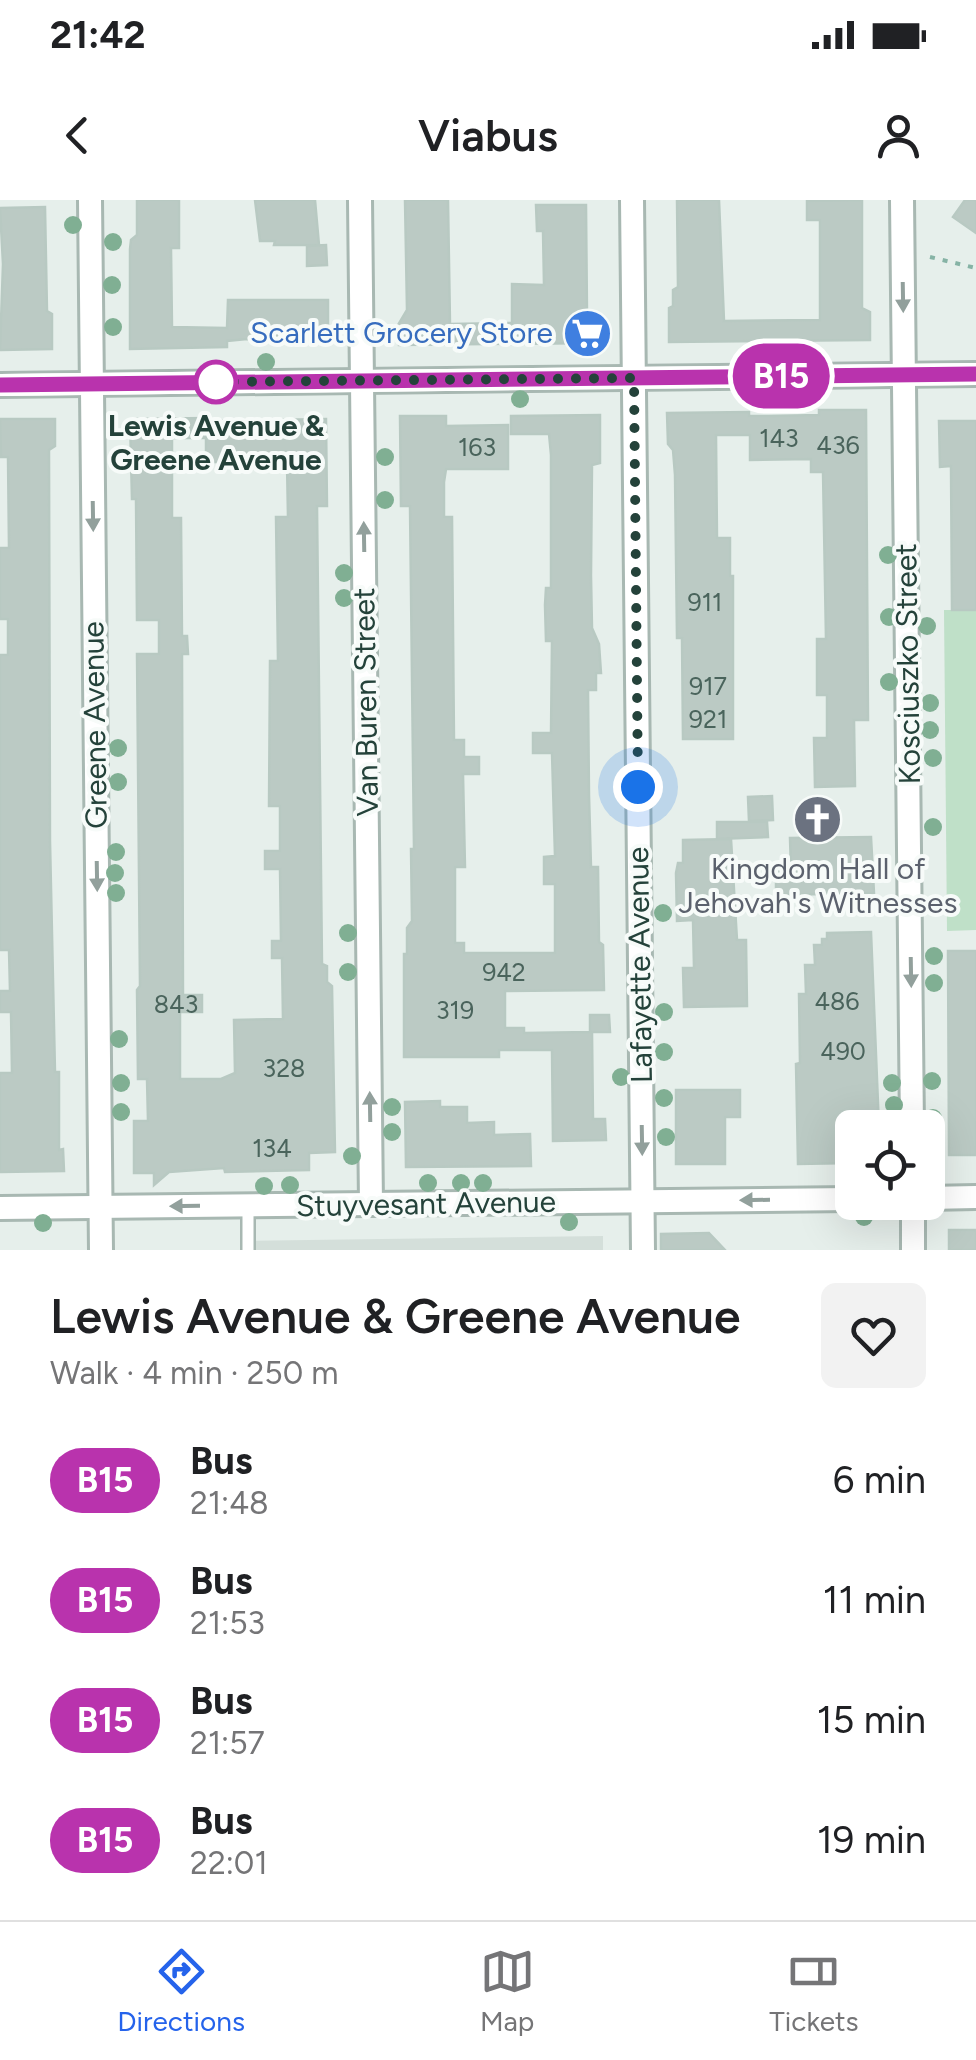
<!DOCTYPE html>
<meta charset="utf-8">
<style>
:root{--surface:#fff;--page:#f2f2f2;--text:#202124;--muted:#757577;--line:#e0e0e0;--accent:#2563eb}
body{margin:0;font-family:Figtree,sans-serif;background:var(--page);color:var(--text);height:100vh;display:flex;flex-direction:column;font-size:38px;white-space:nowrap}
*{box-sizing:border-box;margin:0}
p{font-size:32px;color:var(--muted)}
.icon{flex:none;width:55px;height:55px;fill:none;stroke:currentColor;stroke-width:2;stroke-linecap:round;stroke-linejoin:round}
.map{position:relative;height:1050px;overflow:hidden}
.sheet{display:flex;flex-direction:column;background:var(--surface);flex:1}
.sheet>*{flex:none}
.badge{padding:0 20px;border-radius:32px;font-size:35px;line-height:65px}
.fabs{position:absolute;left:835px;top:910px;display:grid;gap:20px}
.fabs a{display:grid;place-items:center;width:110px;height:110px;border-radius:15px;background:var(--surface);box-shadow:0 10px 40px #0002;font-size:50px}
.you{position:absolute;width:50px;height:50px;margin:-25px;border:8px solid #fff;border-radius:50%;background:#1a73e8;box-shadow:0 0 0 15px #1a73e833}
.map>.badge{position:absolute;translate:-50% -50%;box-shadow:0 0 0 5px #fff}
.round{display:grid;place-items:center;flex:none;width:105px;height:105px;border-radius:15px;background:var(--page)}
.overview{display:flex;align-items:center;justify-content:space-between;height:170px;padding:0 50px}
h1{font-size:48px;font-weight:600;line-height:75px}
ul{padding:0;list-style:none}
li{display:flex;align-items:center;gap:30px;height:120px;padding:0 50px}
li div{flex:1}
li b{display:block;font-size:38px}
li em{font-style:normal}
li .badge{min-width:110px;font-weight:700;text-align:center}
.status{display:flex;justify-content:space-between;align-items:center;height:70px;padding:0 50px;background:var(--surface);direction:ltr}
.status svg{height:28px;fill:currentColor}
header{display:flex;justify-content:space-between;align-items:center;height:130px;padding:0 50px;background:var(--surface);font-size:45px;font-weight:600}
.tab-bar{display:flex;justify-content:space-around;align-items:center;height:140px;border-top:2px solid var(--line);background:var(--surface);font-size:28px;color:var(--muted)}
.tab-bar a{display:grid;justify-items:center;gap:5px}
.tab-bar .selected{color:var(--accent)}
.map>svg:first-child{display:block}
</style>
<div class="status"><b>21:42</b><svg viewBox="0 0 49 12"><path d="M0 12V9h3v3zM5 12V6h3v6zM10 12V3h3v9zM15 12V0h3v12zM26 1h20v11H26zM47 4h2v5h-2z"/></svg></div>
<header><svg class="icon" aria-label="back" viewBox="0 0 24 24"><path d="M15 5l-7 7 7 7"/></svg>Viabus<svg class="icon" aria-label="person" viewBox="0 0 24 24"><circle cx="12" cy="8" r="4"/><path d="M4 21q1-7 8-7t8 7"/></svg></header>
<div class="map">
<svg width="976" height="1050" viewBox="0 0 976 1050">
<rect width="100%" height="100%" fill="#e6efeb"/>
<polygon fill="#d4dfda" points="603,1036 603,1050 243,1050 243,1041"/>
<polygon fill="#bfe0c8" points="944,410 976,410 976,730 947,731"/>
<g fill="#bbcac4" stroke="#b8c9c2" stroke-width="2.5" fill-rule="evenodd">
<polygon points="137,0 179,0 179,48 171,48 172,127 227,128 228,100 328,100 328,141 247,139 227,141 227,147 130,149 130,49 131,40 137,35"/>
<polygon points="255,0 315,0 319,45 274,45 275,41 260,41"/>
<polygon points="405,0 448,0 450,124 512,123 512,84 544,85 543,31 537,31 536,5 586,5 587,113 595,115 595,143 399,145 398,125 407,110"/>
<polygon points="677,0 719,0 724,121 820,120 820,20 807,20 807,1 862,0 862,108 870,112 870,140 669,142 669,108 673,106 673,90 678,87"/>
<polygon points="965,0 976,0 976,33 953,17"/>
<polygon points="45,7 47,111 52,114 52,149 0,150 3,64 0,8"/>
<polygon points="326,45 327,65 307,66 307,46"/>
<polygon points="819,210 866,210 868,520 854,520 855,586 815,587 814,538 827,538 827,495 817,495 817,439 826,439 823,272 811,272 811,259 750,260 750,235 716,235 717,338 730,338 730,376 733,376 733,539 683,539 682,438 677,438 675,275 673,250 668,244 667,213 749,212 749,216 769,216 819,215"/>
<polygon points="600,215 600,263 592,265 591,376 592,428 599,444 601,473 596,473 596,490 588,490 589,595 591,667 598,667 599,742 603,745 604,790 505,791 505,828 524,828 524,833 590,832 590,815 609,815 610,832 592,832 593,919 605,919 606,940 553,941 552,850 499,850 499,857 404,857 404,754 407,754 407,728 412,721 411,649 414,649 410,306 401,306 400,216 446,216 446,226 508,225 508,269 446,269 444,282 444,317 452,317 454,540 464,540 464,557 479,557 479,574 463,574 465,667 455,667 455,743 464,743 464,753 555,753 555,684 544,684 544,657 555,656 552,553 533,553 533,533 551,533 552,441 546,441 545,405 546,388 551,388 551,255 549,234 511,234 511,216"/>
<path d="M206,218V221L326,219L327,306H317L322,764L327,766V782L332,786L335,952L309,953V970L225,972L224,968L169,972L154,985V973H134V921H148L147,879H138L137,790L140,786L137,454H159V420H137L136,299H132L130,219ZM172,238H206V262L287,263L288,317H276L278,461H270L269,606H280V651H265V669H280L281,741H272V758H282L283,819L234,820L235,873L221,879H180V812H202V795H183L182,454H188L187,436H182L181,318H172Z"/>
<polygon points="0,219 55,219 55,246 49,250 50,641 55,872 59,872 59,950 63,949 64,971 0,972 0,873 12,873 11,812 0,812 0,791 10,791 9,750 0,750 0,455 8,455 8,419 0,419 0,348 9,348 8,257 1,257"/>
<polygon points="939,221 976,221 976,410 952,410 951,266 940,267"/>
<polygon points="772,596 773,620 749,621 748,597"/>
<polygon points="717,622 767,622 768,637 717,639"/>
<polygon points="871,637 874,693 776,695 776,670 791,670 790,638"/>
<polygon points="731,639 737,740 746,740 747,806 684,807 683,768 694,768 693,720 677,721 676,673 678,663 683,663 683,640"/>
<polygon points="871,732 879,928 852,928 852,963 798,964 796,864 800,863 799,794 806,794 805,765 815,765 814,745 822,745 822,739 827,739 827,733"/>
<polygon points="948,751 976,751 976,955 949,955"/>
<polygon points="676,890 740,890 740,917 725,917 725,964 676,964"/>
<polygon points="440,901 440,907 467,907 467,923 494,922 494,935 530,934 531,966 406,967 405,902"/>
<rect x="949" y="1030" width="27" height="20"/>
<polygon points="709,1033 725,1050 661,1050 661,1034"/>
</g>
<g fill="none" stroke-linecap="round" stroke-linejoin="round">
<defs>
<polyline id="lane" points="248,1006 248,1050"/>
<g id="street">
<polyline points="90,0 101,1050"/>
<polyline points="360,0 371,1004"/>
<polyline points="632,0 643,1050"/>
<polyline points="902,0 912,928"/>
<polyline points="0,185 976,174"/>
<polyline points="928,998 976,997"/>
<polyline points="913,1002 913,1050"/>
<polyline points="0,1008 852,999"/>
</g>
</defs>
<use href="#lane" stroke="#a8b8b2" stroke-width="16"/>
<use href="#street" stroke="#a8b8b2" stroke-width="28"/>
<polyline stroke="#86b3a5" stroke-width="4" stroke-dasharray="5 8" stroke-linecap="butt" points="930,57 976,68"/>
<use href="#lane" stroke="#fff" stroke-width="11"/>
<use href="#street" stroke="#fff" stroke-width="22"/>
</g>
<g fill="#80af93">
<circle cx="73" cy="25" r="9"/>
<circle cx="113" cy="42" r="9"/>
<circle cx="112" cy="85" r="9"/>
<circle cx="113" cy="127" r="9"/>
<circle cx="266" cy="162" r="9"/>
<circle cx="520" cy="199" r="9"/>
<circle cx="385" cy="257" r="9"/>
<circle cx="385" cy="300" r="9"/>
<circle cx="888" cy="355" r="9"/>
<circle cx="344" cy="373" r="9"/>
<circle cx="344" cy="398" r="9"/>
<circle cx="889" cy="417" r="9"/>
<circle cx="927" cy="426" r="9"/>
<circle cx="889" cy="482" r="9"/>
<circle cx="930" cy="503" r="9"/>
<circle cx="930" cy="530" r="9"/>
<circle cx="118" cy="548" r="9"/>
<circle cx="933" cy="558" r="9"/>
<circle cx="118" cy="582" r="9"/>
<circle cx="933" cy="627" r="9"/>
<circle cx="116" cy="652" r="9"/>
<circle cx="115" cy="673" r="9"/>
<circle cx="116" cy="693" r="9"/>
<circle cx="663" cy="713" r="9"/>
<circle cx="348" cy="733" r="9"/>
<circle cx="934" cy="756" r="9"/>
<circle cx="348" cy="772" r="9"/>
<circle cx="934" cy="783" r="9"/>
<circle cx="664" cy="812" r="9"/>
<circle cx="119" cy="839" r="9"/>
<circle cx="664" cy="852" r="9"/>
<circle cx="621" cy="877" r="9"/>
<circle cx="932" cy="881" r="9"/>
<circle cx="121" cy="883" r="9"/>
<circle cx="892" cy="883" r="9"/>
<circle cx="664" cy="898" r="9"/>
<circle cx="894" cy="905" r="9"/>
<circle cx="392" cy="907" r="9"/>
<circle cx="121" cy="912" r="9"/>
<circle cx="933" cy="918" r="9"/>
<circle cx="392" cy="932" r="9"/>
<circle cx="666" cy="937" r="9"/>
<circle cx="352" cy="956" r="9"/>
<circle cx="428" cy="983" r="9"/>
<circle cx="461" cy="983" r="9"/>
<circle cx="483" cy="983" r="9"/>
<circle cx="290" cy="985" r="9"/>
<circle cx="264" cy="986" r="9"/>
<circle cx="864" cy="1017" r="9"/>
<circle cx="569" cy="1022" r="9"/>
<circle cx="43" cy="1023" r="9"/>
</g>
<defs><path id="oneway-solid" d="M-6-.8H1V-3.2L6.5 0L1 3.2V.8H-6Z" transform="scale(2.5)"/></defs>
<g fill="#92a09c">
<use href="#oneway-solid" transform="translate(903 97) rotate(89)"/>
<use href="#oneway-solid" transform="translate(93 316) rotate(89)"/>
<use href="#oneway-solid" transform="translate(364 337) rotate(-91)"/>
<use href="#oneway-solid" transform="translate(97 676) rotate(89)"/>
<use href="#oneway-solid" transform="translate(911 772) rotate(89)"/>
<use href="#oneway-solid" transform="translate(370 907) rotate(-91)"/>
<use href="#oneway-solid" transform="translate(642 940) rotate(89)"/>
<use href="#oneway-solid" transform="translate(755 1000) rotate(179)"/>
<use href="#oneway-solid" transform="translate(185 1006) rotate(179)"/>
</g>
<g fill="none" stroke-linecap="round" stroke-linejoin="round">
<defs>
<polyline id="line" points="0,185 976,174"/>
</defs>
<use href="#line" stroke="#fff" stroke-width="22"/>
<use href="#line" stroke="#b933ad" stroke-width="15"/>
<polyline stroke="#24423a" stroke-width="10" stroke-dasharray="0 18" points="216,182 634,178 638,587"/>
</g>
<defs>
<symbol id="supermarket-disc" viewBox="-11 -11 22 22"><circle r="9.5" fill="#3f7fe0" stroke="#f7fbf9"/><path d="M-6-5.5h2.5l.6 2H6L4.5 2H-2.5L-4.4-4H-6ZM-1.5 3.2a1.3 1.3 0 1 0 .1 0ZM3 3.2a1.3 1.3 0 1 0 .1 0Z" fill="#fff"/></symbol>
<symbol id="church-disc" viewBox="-11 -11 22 22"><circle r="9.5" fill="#6b7280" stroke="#f7fbf9"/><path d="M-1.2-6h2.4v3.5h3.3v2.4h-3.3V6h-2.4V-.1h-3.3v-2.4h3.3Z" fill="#fff"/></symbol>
</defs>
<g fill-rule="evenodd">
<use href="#supermarket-disc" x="560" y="106" width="55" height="55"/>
<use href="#church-disc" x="790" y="592" width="55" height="55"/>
</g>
<circle fill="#fff" stroke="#b933ad" stroke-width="5" cx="216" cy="182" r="20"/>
<g text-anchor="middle" stroke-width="8" stroke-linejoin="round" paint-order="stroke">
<g font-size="25" fill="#4a645c">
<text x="779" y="247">143</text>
<text x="838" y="254">436</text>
<text x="477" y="256">163</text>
<text x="705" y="411">911</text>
<text x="708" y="495">917</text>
<text x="708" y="528">921</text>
<text x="504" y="781">942</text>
<text x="837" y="810">486</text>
<text x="176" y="813">843</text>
<text x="455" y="819">319</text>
<text x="843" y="860">490</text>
<text x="284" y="877">328</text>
<text x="272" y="957">134</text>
</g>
<g font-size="30" fill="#366cbe" stroke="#f7fbf9" text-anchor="end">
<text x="553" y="143">Scarlett Grocery Store</text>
</g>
<g font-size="30" font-weight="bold" fill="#24423a" stroke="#f7fbf9">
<text x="216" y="236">Lewis Avenue &amp;<tspan x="216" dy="34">Greene Avenue</tspan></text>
</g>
<g font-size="30" fill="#24423a" stroke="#f7fbf9">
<text transform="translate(908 464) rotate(-91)" y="10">Kosciuszko Street</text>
<text transform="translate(366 502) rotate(-91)" y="10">Van Buren Street</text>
<text transform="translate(95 525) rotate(-91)" y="10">Greene Avenue</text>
<text transform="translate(640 765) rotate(-91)" y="10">Lafayette Avenue</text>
<text transform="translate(426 1004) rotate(-1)" y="10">Stuyvesant Avenue</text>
</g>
<g font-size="30" fill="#5b616d" stroke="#f7fbf9">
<text x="818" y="679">Kingdom Hall of<tspan x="818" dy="34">Jehovah's Witnesses</tspan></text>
</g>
</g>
</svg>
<div class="fabs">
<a><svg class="icon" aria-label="locate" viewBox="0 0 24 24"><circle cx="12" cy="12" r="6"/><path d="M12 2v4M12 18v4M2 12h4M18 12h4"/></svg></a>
</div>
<div class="you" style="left:638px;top:587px"></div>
<b class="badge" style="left:781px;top:176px;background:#b933ad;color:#fff">B15</b>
</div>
<section class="sheet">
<div class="overview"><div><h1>Lewis Avenue &amp; Greene Avenue</h1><p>Walk · 4 min · 250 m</p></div><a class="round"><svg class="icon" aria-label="heart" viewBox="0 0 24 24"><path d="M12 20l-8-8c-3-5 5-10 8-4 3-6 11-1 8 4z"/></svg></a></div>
<ul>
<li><span class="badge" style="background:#b933ad;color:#fff">B15</span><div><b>Bus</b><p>21:48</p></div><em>6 min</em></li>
<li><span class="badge" style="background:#b933ad;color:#fff">B15</span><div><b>Bus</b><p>21:53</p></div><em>11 min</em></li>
<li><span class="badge" style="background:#b933ad;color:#fff">B15</span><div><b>Bus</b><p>21:57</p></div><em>15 min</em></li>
<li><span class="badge" style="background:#b933ad;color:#fff">B15</span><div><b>Bus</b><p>22:01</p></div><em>19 min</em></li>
</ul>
</section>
<nav class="tab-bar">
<a class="selected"><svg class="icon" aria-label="directions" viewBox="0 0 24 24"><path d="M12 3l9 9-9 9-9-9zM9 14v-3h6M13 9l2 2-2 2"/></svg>Directions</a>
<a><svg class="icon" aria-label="map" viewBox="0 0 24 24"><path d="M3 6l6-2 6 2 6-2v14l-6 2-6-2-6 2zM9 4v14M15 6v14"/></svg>Map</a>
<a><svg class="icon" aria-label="tickets" viewBox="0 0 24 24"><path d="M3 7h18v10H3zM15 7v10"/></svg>Tickets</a>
</nav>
